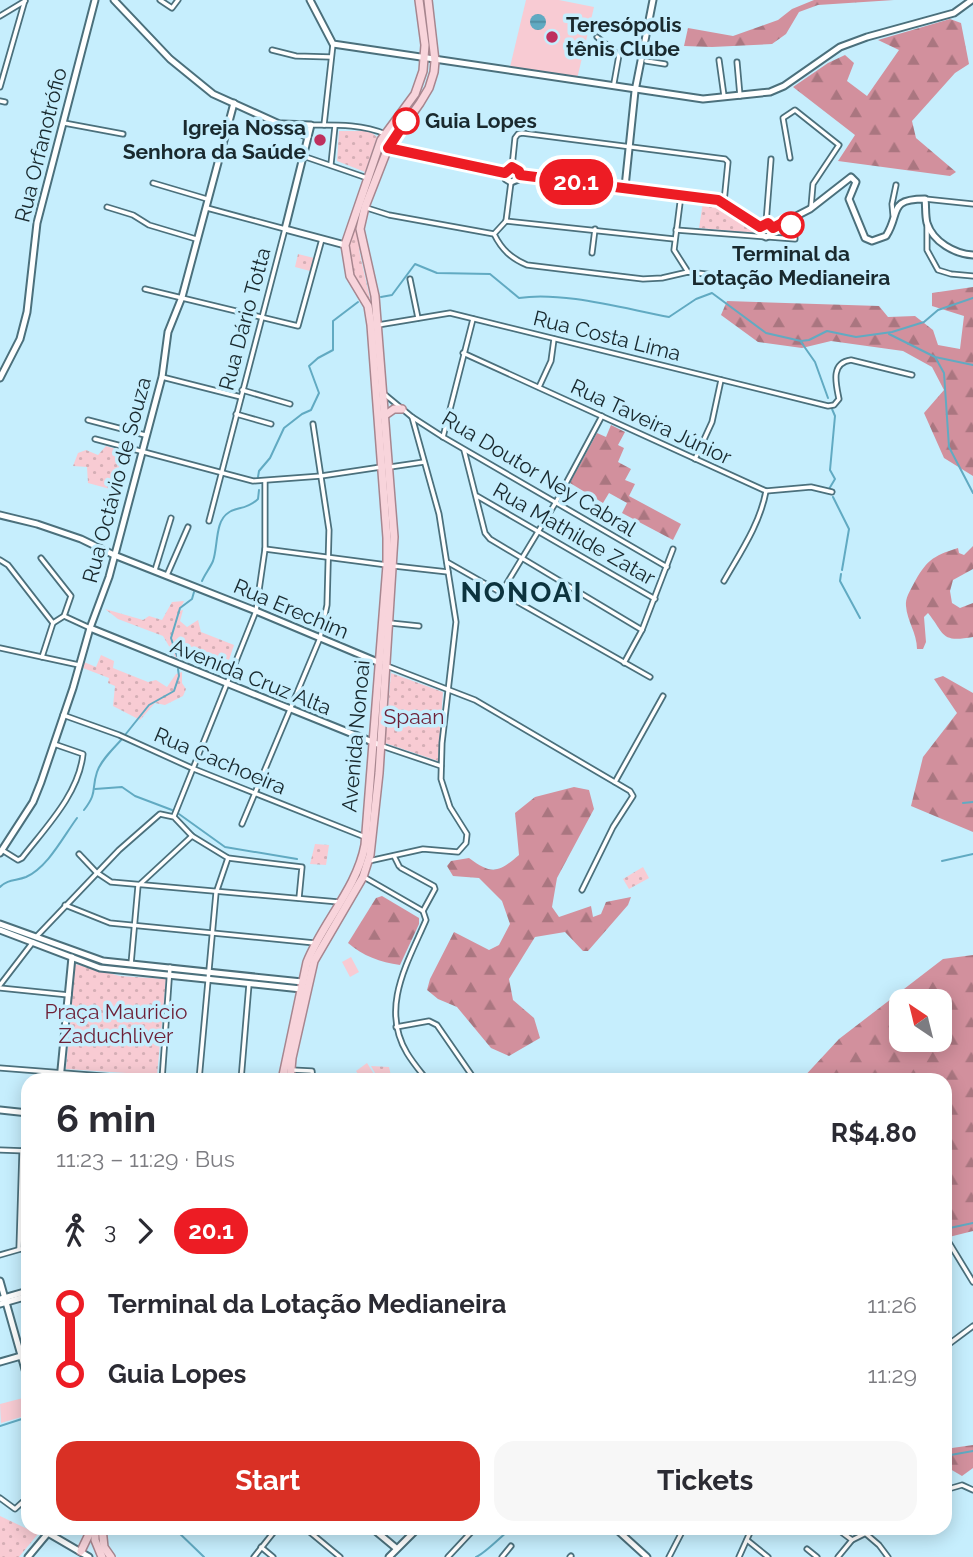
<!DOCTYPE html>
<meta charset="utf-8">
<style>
:root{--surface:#fff;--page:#f7f7f7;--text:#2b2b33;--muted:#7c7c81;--accent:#d93025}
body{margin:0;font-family:Raleway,sans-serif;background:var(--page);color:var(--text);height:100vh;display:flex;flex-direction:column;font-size:26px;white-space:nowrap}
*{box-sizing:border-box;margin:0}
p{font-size:23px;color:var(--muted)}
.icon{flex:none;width:38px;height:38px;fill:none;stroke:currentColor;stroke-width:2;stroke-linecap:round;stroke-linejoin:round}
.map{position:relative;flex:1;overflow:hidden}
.details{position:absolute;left:21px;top:1073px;width:931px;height:462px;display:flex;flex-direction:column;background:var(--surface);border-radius:21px;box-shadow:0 4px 18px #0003}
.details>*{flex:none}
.badge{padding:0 14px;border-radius:23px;font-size:24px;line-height:46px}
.needle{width:46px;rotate:325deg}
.controls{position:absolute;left:889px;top:989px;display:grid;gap:14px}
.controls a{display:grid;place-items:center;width:63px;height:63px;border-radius:14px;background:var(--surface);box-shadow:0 4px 18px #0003;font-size:35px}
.map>.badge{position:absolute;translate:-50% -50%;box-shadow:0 0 0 4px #fff}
.legs{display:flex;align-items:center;gap:10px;height:77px;padding:0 35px;font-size:23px}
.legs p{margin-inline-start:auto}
.head{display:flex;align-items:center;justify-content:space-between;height:119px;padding:0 35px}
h1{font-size:38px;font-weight:700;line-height:52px}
.primary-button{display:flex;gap:14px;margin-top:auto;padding:14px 35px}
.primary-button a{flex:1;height:80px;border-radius:21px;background:var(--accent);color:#fff;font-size:28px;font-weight:700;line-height:80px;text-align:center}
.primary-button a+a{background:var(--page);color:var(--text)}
ul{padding:0 35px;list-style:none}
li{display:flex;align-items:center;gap:24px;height:70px;font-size:26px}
li i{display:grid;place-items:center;width:10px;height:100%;margin:0 9px;background:currentColor}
li i::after{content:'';width:18px;height:18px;margin:-9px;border:5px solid;border-radius:50%;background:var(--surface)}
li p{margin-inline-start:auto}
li:first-child i{background:linear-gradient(#0000 50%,currentColor 0)}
li:last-child i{background:linear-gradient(currentColor 50%,#0000 0)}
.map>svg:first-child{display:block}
</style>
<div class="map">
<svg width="973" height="1557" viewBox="0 0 973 1557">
<defs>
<pattern id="green-dots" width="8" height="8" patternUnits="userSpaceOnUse" patternTransform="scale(1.75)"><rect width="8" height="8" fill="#f8cbd3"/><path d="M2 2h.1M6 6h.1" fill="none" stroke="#d4aeb5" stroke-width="1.8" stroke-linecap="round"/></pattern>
<pattern id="forest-firs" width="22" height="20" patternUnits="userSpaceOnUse" patternTransform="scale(1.75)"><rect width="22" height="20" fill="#d2909d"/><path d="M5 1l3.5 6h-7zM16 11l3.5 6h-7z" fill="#aa7680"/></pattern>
<pattern id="water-rules" width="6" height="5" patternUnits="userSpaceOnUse" patternTransform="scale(1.75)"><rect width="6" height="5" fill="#61aac2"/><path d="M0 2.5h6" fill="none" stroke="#4f8a9e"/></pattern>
</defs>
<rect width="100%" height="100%" fill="#c6eefd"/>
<g fill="url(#green-dots)">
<polygon points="339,131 370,131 377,137 365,172 337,161"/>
<polygon points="703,202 720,204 755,227 755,233 699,228"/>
<path d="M356,219L360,255L372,307C352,274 341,258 356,219Z"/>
<polygon points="298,254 314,258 310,271 295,267"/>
<polygon points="106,446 125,452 110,489 88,483 87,467 73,466 78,453 86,450 98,455"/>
<polygon points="184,601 179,611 183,610 180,621 187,627 198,620 201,632 234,645 229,660 189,646 176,658 163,636 118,619 105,609 143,620 149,616 162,620 172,602"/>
<polygon points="101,655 114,661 113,668 148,682 156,680 167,687 176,674 182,672 182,683 186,689 183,696 165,705 155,703 140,720 113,706 115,686 108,683 109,678 83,668 84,662 96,667"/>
<polygon points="391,673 443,692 438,761 385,743"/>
<polygon points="315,844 329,845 326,865 310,864"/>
<polygon points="643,867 649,878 629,889 623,879"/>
<polygon points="75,964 120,976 166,979 157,1075 66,1069"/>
<polygon points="371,1066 389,1067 392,1080 379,1080"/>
<polygon points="0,1516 38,1534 19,1557 0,1557"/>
</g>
<g fill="url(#forest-firs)" fill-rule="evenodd">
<polygon points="814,0 894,0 818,5 799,12 786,34 772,44 712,47 684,46 688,28 733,36 778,20 792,9"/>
<polygon points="950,19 961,23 969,64 955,73 912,121 916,138 956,172 950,176 838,161 855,135 793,87 828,63 845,55 854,63 847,81 867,96 899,50 878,40"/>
<polygon points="973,287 973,476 944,458 924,413 944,390 932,367 903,351 831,341 802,348 758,342 721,315 727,301 879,306 888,317 915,316 933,330 938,345 960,349 964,316 932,306 932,293"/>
<polygon points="611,425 625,432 618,445 624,448 618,462 631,469 625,480 635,484 629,496 681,524 673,540 622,513 627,503 609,493 603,503 570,483 597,433 606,437"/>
<path d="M973,546V569L953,580L950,591L952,603L960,608L973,603V637C940,643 945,634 928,613L924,617L926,642L923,649H917C917,633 907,621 906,606C905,598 910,591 913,585C926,561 932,556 958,548L959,553L964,555Z"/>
<polygon points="943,676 973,693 973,832 911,806 923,757 957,713 934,679"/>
<path d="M574,787L589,790L594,809L557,878L552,907L559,917L591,906L593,917L601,914L606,902L631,897L628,905L588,951H583L565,932L535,937L509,979L513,1000L534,1018L540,1038L509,1056L491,1048L457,1007L438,999L427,990L430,979L454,932L489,950L499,945L510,924L502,901L479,878L453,876L447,866L451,861L469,858C492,875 498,873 519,855L515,813L535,797Z"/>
<path d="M382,896L419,918V924L400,965C380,962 363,956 348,943L376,898Z"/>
<path d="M973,955V1231L945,1238V1080H801L839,1039L943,959ZM901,1001H940V1040H901Z"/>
<polygon points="973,1445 973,1468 962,1476 945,1466 945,1449"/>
</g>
<g fill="#f8cbd3">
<polygon points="526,0 559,0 594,7 577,79 510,67"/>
<polygon points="351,957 359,972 350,977 342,962"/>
<polygon points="367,1063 377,1079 376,1080 362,1080 356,1071"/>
<polygon points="23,1398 28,1415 1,1423 0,1404"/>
</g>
<circle fill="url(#water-rules)" cx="538" cy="22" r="8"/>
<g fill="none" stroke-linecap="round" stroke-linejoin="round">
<g stroke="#61aac2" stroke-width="2">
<path d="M381,297L392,295L415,264L437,273L490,274L519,298C562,291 625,309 669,317L696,299L712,293L766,333L801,341L809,340L827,331L856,337L892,332L924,322L938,310L973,298"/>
<polyline points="889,334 935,357 973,365"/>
<polyline points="801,342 815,362 828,398"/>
<polyline points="935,357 944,373 949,447 973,493"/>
<polyline points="258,477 259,471 270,458 284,428 302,414 311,410 319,393 309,366 318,358 333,350 333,321 358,302"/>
<polyline points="829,489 835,479 830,470 835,416 832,409"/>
<polyline points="833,497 849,529 842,570"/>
<polyline points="841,574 840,581 860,618"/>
<path d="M202,581C205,574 210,568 213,561C218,547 215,521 228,513C237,506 245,511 258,499L259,490"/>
<polyline points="177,656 171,638 180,608 192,599 194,592"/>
<polyline points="125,735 149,705 174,691 179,676 178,669"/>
<polyline points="95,789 122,787 135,796 172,810"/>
<polyline points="963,803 973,802"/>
<path d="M84,810C98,792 91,790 97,772C101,760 113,749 122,739"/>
<polyline points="179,814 225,847 297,859"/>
<polyline points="942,861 973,854"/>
<path d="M0,887C8,879 16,881 26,877C48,867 63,837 77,818"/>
<polyline points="945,1229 973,1223"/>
<polyline points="0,1426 28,1417"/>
<polyline points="945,1456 973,1451"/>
<polyline points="174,1528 204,1557"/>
<polyline points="543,1528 557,1533 567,1528"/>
<path d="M476,1557C486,1553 502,1535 512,1528"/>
</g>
<defs>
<g id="street">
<polyline points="160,0 172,8 178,0"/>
<polyline points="0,16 25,1"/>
<polyline points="597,37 619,55 614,83"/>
<polyline points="272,50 296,56 331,57"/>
<polyline points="719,60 724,96"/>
<polyline points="646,61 665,64"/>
<polyline points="737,62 740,96"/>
<polyline points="0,87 25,0"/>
<polyline points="0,101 5,102"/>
<polyline points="64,123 123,134"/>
<path d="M311,125C335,125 362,124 385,134"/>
<polyline points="324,125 333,44"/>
<polyline points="303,156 367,178"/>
<polyline points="790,158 783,118 795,110 839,145 813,184 811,207"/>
<polyline points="331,164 335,126"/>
<polyline points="512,167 515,138 518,134 522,133 725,159 728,162 724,202"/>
<polyline points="153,183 207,199"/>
<polyline points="681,195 674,250 688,272"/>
<polyline points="925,199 973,204"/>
<polyline points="107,207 133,215 149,225 196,239"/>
<polyline points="207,208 285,229 209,521"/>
<path d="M367,208L389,215L494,234C502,250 511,258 527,265L643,279L662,278L688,272L723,276"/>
<polyline points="893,215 892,204 896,185"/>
<polyline points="506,221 674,239"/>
<polyline points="506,221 511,182"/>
<polyline points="766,223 771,159"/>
<polyline points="927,226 927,250 938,270 951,274 973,276"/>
<polyline points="676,230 795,239 794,229 786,221"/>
<polyline points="494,234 506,221"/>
<polyline points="592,253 595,229"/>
<polyline points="410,279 418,318"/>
<polyline points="145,289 298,326 322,239"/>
<path d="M378,325L450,313L828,406L834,405L839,399C836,384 830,363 851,360L912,375"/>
<polyline points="463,353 766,491 811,487 832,492"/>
<polyline points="162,377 241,397"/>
<polyline points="539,387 551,361 554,339"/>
<polyline points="242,390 290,404"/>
<polyline points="383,393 412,417 443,437 667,567"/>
<polyline points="236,414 271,424"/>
<polyline points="88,420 145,435"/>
<polyline points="443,437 473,319"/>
<polyline points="95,439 253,481 321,476 381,467"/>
<polyline points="464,450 485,533 490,539 642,630"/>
<polyline points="695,459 712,422 721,380"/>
<polyline points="390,467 424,462"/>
<polyline points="477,496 655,599"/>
<polyline points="265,549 387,565"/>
<polyline points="41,558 71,596 64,616 53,623 42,657"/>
<polyline points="0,560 8,565 53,623"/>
<polyline points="447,562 650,677"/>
<polyline points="394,566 448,572"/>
<polyline points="155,570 171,518"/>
<polyline points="167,575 188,527"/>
<path d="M724,581C740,553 760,524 766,491"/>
<polyline points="501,593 556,502 602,416"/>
<polyline points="64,616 90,628"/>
<polyline points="390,623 419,626"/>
<polyline points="0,648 79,665"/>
<polyline points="624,663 642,630 673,549"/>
<polyline points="387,666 475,700 630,791 633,796 613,827 582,890"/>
<polyline points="63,715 119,735 194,769 365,837"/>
<polyline points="382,746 441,766"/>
<polyline points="615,782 663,696"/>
<polyline points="174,816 256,611 265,549 265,481"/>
<polyline points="242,824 320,638 327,605 329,530 313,424"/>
<path d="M2,850L18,860L22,858C45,828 79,794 83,754L54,744"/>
<polyline points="79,854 96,872 111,882 339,902"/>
<polyline points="394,856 399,866"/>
<polyline points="369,861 423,849 458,852 466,843 467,834 450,807 441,779 442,743 456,622 439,514 412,417"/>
<polyline points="401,868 434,886 435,889 423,911"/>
<polyline points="364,877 423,911"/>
<polyline points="65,905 110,923 315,943"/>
<path d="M423,911L426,920C407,964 380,1008 407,1053C413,1063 420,1071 427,1080"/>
<polyline points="37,936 119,850 160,814 174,817 192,836 228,858 302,867 299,898"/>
<polyline points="131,964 138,886 192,836"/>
<polyline points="0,985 33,942"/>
<polyline points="0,988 69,995"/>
<polyline points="396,1027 429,1021 437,1025 475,1080"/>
<polyline points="0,1068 154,1080"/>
<polyline points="292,1070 312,1071 313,1080"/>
<polyline points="162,1080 170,967"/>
<polyline points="199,1080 216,893 228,858"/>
<polyline points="241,1080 249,984"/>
<polyline points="329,1080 332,1080"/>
<polyline points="0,1150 28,1151"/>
<polyline points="945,1236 973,1282"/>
<polyline points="19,1249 22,1151"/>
<polyline points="0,1255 28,1247"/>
<polyline points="945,1347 973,1326"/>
<polyline points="945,1490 962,1485 973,1490"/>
<polyline points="0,1498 15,1509 28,1497"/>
<polyline points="305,1528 340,1557"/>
<polyline points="836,1528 852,1540"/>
<polyline points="865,1533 879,1545 888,1557"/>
<polyline points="747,1540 768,1557"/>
<polyline points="261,1547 273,1557"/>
<polyline points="807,1549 817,1557"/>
<polyline points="254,1557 277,1528"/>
<polyline points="448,1557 475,1528"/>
<polyline points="502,1557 511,1546"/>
<polyline points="570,1557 571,1556"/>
<polyline points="669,1557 684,1528"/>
<polyline points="739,1557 752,1528"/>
<polyline points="838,1557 852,1540 876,1528"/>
</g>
<g id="secondary">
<polyline points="114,0 170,59 213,94 308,137"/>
<polyline points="310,0 333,44 703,99 770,92 784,86 840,47 867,37 954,13 972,0"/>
<polyline points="282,124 311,125 285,229 345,245"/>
<polyline points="388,148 505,173"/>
<polyline points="505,173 506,179 511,182 518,179 520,175"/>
<polyline points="505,173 512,167 519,171 520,175"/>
<polyline points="520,175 718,200 760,227"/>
<polyline points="625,187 635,91 653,0"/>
<polyline points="760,227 760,234 766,237 772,234 773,228"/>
<path d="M773,228L810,209L851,177L856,182L849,199L865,238L872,241L886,236C901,213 887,199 925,199C926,206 925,215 927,223C933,242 955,254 973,255"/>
<polyline points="0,378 20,339 27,312 37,223 95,0"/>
<polyline points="0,515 37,524 81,539 114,555 256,611 380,663"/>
<polyline points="90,628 380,745"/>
<polyline points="0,853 33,802 41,782 73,688 90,628 109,577 162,377 168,332 182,297 234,103"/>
<polyline points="0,924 103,961 302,982"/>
<polyline points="0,930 100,968 301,989"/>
<polyline points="60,1080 72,957"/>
<polyline points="0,1110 28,1113"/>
<polyline points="0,1281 28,1380"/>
<polyline points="0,1299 28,1291"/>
<polyline points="0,1304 28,1296"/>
<polyline points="0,1362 28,1354"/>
<polyline points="372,1528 396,1548"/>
<polyline points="615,1528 647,1557"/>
<polyline points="28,1557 48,1533 89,1557"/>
<polyline points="389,1557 418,1528"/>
</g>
<g id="primary">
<polyline points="384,416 394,409 402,409"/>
<path d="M282,1080L307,962C323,922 357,888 365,845L387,565V538L371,325L368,306L350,276L345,245L381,140L415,94L423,71L425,45L419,0"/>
<polyline points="290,1080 292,1058 314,961 363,877 370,855 379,773 394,537 375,296 360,229 365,207 388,148 420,103 429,88 434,72 435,61 428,0"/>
<polyline points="95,1528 95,1540 102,1557"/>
<polyline points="102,1528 104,1547 111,1557"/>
<polyline points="81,1551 92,1528"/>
</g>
</defs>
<use href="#street" stroke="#4b707c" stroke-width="7"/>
<use href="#secondary" stroke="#4b707c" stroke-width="9"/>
<use href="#primary" stroke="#a7868f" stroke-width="10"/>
<use href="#street" stroke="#fff" stroke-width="3.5"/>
<use href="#secondary" stroke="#fff" stroke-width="5"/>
<use href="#primary" stroke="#f8d4db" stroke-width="7"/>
</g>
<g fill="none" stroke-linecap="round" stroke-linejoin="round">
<defs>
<polyline id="line-1" points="406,121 388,148 505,173 512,167 519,171 520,175 718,200 760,227 768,223 773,228 786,221 791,225"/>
</defs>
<use href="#line-1" stroke="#fff" stroke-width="16"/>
<use href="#line-1" stroke="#ed1c24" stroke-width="10"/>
</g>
<g fill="#be305e" stroke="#c6eefd" stroke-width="2.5">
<circle cx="552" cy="37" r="7"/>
<circle cx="320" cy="140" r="7"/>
</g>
<g fill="#fff" stroke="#ed1c24" stroke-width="3.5">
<circle cx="406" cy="121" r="12"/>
<circle cx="791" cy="225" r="12"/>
</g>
<g text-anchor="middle" stroke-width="7" stroke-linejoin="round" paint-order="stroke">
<g font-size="21" font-weight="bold" fill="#19292e" stroke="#c6eefd" text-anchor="start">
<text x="566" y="32">Teresópolis<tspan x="566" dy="24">tênis Clube</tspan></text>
<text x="306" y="135" text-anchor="end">Igreja Nossa<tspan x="306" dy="24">Senhora da Saúde</tspan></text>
</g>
<g font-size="21" font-weight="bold" fill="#19292e" stroke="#c6eefd" text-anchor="start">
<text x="425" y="128">Guia Lopes</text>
<text x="791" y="261" text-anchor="middle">Terminal da<tspan x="791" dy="24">Lotação Medianeira</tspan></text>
</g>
<g font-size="21" fill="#19292e" stroke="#c6eefd">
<text transform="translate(41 145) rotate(-76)" y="7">Rua Orfanotrófio</text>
<text transform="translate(245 319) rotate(-75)" y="7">Rua Dário Totta</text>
<text transform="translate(607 336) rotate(14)" y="7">Rua Costa Lima</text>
<text transform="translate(651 422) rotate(25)" y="7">Rua Taveira Júnior</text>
<text transform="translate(539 474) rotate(31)" y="7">Rua Doutor Ney Cabral</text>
<text transform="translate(117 480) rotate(-75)" y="7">Rua Octávio de Souza</text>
<text transform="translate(574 534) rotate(30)" y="7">Rua Mathilde Zatar</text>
<text transform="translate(291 609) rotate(23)" y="7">Rua Erechim</text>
<text transform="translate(251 677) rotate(22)" y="7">Avenida Cruz Alta</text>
<text transform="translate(356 736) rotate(-85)" y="7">Avenida Nonoai</text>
<text transform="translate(220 761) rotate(23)" y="7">Rua Cachoeira</text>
</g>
<g font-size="21" fill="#6d1f36" stroke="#c6eefd">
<text x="414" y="724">Spaan</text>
<text x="116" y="1019">Praça Mauricio<tspan x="116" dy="24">Zaduchliver</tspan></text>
</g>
<g font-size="28" font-weight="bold" letter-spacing="2" fill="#0c333e" stroke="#c6eefd">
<text x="522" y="602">NONOAI</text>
</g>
</g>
</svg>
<div class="controls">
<a><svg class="needle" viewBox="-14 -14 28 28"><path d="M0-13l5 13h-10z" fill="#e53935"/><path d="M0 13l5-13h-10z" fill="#7c7c81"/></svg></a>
</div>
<b class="badge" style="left:576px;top:182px;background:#ed1c24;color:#fff">20.1</b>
<section class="details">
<div class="head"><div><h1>6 min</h1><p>11:23 – 11:29 · Bus</p></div><b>R$4.80</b></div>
<div class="legs"><svg class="icon" aria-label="walk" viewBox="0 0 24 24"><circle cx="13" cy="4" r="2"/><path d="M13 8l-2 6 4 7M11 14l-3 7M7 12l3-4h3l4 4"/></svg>3<svg class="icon" aria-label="forward" viewBox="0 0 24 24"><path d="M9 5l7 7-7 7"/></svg><b class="badge" style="background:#ed1c24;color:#fff">20.1</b></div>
<ul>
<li><i style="color:#ed1c24"></i><b>Terminal da Lotação Medianeira</b><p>11:26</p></li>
<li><i style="color:#ed1c24"></i><b>Guia Lopes</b><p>11:29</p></li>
</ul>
<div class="primary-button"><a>Start</a><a>Tickets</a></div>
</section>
</div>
